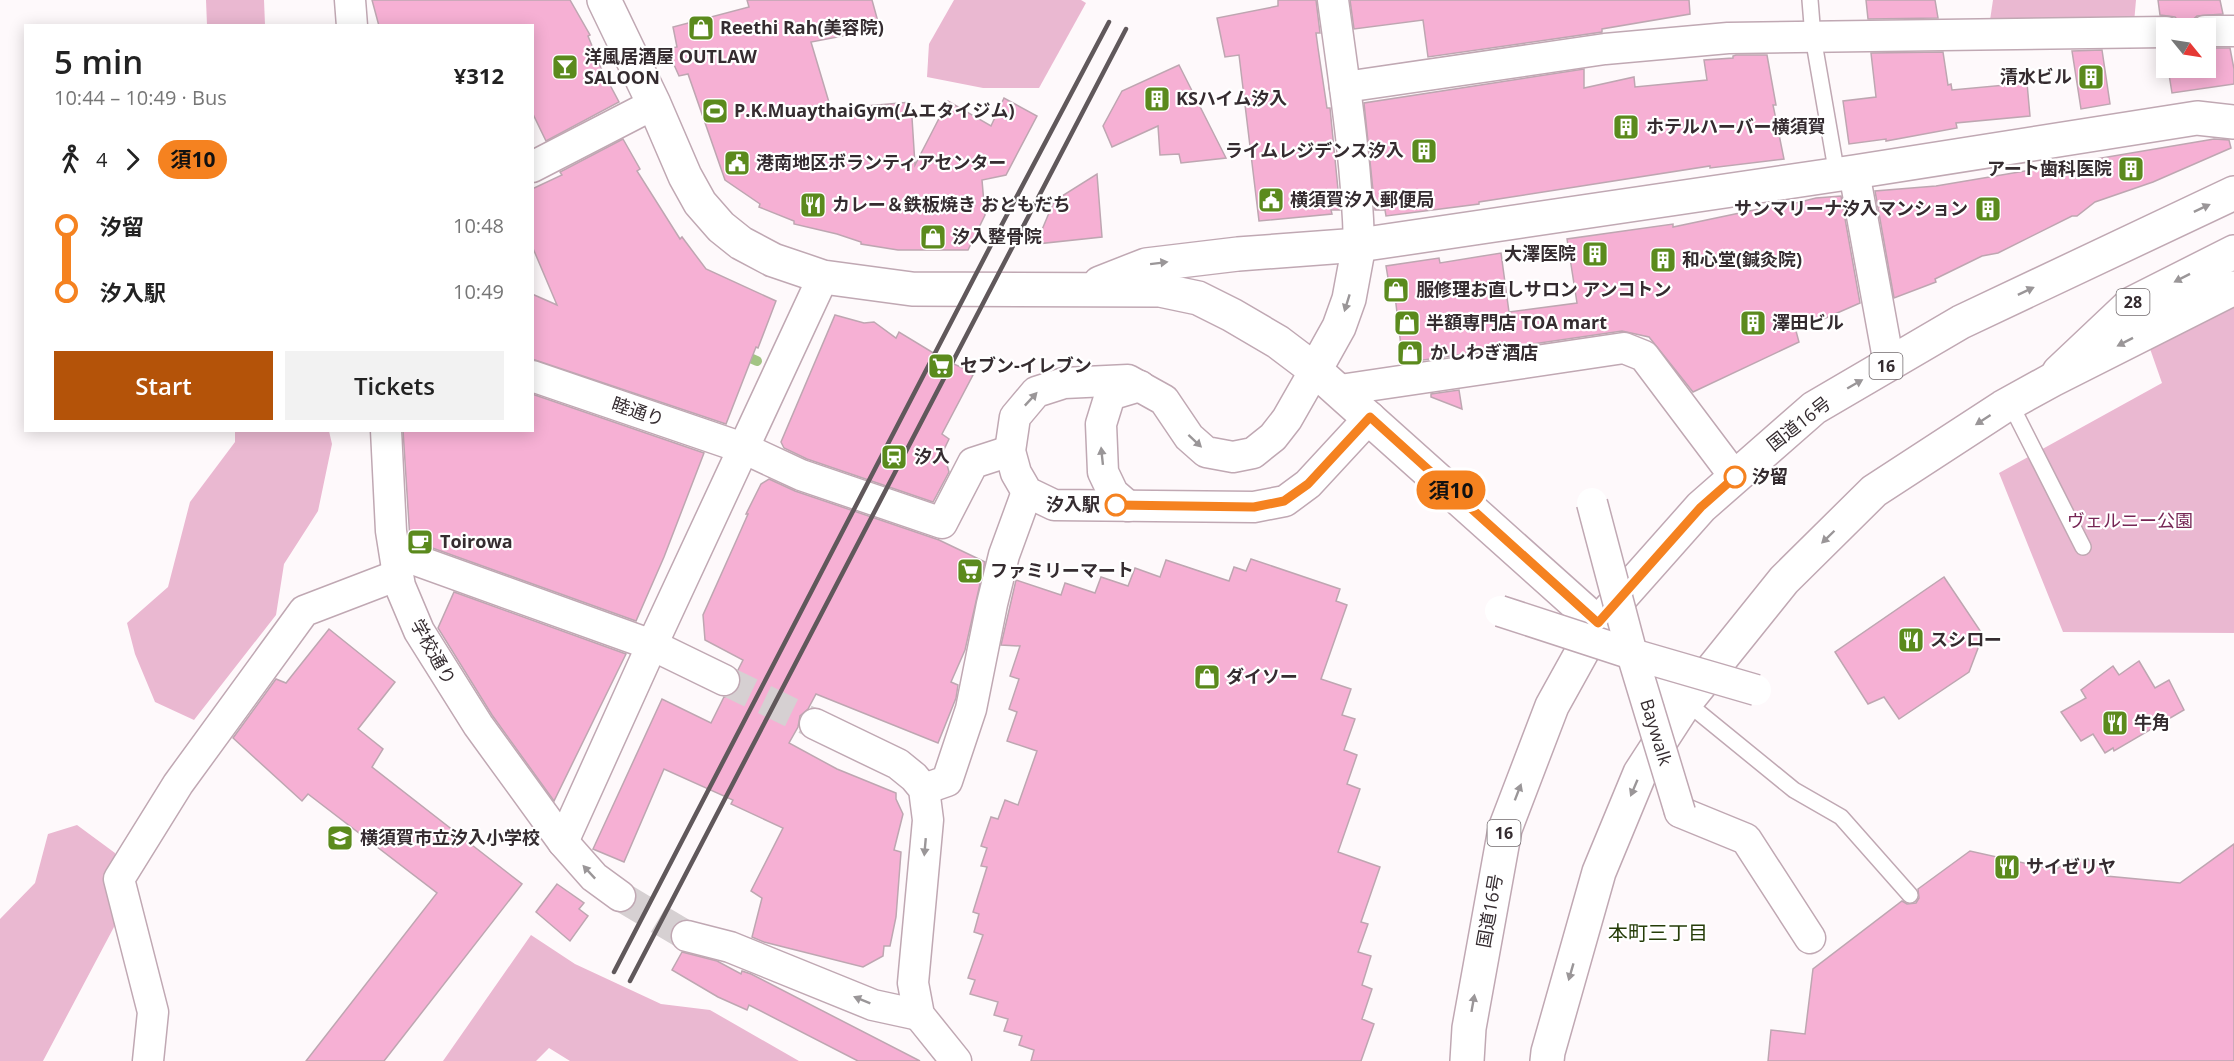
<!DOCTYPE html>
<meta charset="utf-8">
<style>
:root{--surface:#fff;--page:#f2f2f2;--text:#222;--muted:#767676;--accent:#b45309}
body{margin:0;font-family:"Open Sans","Noto Sans JP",sans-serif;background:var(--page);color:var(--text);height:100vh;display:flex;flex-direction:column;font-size:22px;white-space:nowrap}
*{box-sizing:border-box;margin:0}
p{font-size:20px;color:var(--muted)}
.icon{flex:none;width:33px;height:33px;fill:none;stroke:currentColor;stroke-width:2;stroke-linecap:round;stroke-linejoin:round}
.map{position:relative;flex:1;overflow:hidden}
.sheet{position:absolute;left:24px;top:24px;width:510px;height:408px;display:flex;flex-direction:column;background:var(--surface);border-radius:0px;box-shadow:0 3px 15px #0003}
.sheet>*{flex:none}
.badge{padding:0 12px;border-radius:20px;font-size:21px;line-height:39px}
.needle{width:39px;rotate:120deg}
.tools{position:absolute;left:2156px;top:18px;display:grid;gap:12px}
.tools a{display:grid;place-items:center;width:60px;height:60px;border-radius:0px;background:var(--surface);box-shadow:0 3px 15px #0003;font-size:30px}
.map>.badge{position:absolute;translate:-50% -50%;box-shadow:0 0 0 3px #fff}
.legs{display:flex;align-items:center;gap:9px;height:66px;padding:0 30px;font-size:20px}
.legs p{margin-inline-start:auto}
.summary{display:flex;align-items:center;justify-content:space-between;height:102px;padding:0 30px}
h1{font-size:33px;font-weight:600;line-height:45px}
.button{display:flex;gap:12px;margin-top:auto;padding:12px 30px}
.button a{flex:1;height:69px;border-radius:0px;background:var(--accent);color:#fff;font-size:24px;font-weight:600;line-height:69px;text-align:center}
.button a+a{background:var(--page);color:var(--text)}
ul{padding:0 30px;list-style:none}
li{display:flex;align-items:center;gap:21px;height:66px;font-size:22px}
li i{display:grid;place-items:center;width:9px;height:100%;margin:0 8px;background:currentColor}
li i::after{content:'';width:15px;height:15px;margin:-8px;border:4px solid;border-radius:50%;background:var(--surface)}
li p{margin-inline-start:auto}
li:first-child i{background:linear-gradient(#0000 50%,currentColor 0)}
li:last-child i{background:linear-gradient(currentColor 50%,#0000 0)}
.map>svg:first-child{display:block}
</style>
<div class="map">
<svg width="2234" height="1061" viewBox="0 0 2234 1061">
<rect width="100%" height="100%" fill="#fef9fb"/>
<g fill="#eab8d1">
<polygon points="206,0 264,0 265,25 207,25"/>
<polygon points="954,0 1081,0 1086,3 1039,88 983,88 927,77 929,44"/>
<polygon points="1993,0 2136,0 2134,23 1989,27"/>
<polygon points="2234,304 2234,633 2063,632 1999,473 2162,383 2148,343"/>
<polygon points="235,431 329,431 332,444 318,511 284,564 276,615 194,720 155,702 135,654 127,623 168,587 190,502 235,442"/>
<polygon points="77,825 115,853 114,927 43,1061 0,1061 0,919 35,883 48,834"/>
<polygon points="531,935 575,964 661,1004 710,1010 799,1061 570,1061 549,1048 536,1061 443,1061"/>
</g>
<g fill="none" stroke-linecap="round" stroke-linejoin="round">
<polyline stroke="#a3c484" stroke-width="10" points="739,353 757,361"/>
</g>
<g fill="#f6b0d4" stroke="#bea6b1" stroke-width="1.5">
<polygon points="372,0 570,0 590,35 588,36 601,68 619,102 546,141 532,112 532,26 379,26"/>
<polygon points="747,0 872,0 880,29 811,42 831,109 911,102 915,165 948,101 991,126 1004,98 1037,116 1006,175 982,180 985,215 968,250 898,250 861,244 861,242 837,234 794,224 794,221 759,207 760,204 725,180 688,74 679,76 667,49 677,47 673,27 749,7"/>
<polygon points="1278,0 1316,0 1320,33 1316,33 1318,48 1327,108 1330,108 1340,210 1331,210 1332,214 1259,221 1239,55 1225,57 1217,18 1278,6"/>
<polygon points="1350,0 1689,0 1690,14 1602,29 1602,32 1428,57 1423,20 1354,29"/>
<polygon points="1866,0 1935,0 1938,18 1868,19"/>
<polygon points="2158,0 2220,0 2223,14 2197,16 2190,22 2188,28 2182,28 2180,23 2175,17 2160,15"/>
<polygon points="2205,48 2230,48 2234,69 2234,84 2172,93 2168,68 2205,68"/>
<polygon points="2102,50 2110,104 2081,109 2072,51"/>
<polygon points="1943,52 1948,85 1951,84 1952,90 2027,83 2030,116 1956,123 1957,128 1886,141 1886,139 1849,144 1843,101 1876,97 1871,53"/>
<polygon points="1736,55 1767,55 1776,105 1773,105 1784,159 1710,168 1710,166 1479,202 1479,204 1386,216 1385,210 1375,210 1364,103 1584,69 1584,88 1634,77 1635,87 1707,80 1704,60 1733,58 1733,56"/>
<polygon points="1179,65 1226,158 1181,163 1179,154 1160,155 1158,126 1112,147 1103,126 1122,91"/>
<polygon points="623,139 640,169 637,171 680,239 682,237 706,269 776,301 758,348 756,347 726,424 532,359 532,294 557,305 532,246 532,189 562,175 560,172"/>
<polygon points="2214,139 2229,140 2231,148 2153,182 2095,202 2077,216 2072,216 1998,253 1982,256 1935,279 1936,282 1894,298 1875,191 1936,186"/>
<polygon points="1097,174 1102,237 1036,244 1054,201"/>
<polygon points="1841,196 1860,303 1796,331 1799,342 1693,392 1649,337 1622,331 1403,363 1395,296 1391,296 1386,266 1439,258 1440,263 1501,253 1509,312 1577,303 1567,239 1673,224 1673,227 1792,202 1792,204 1816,198"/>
<polygon points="835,315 864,323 874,322 896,338 899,332 945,360 974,373 942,434 949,439 940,458 946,461 949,472 933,502 807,459 784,448 781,442"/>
<polygon points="1459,390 1462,409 1431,397 1431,394"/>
<polygon points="532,394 704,453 664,557 636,621 410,540 403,430 532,430"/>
<polygon points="769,479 795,491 939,540 985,562 965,650 951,682 958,685 956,698 938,743 816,694 808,709 800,716 798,727 789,743 837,769 896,793 896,799 903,814 894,850 901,852 896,917 890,946 884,946 883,956 863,967 764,942 752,937 762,898 751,891 783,828 731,804 733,800 664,769 624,862 593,849 662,699 711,723 724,697 733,695 740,687 741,678 738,670 743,660 705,640 703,615 737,539 748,514 746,514 761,484"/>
<polygon points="1251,559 1340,589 1336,601 1347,605 1321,679 1351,689 1342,715 1355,719 1344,750 1357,755 1347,784 1360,789 1338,852 1380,867 1361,922 1368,924 1358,952 1371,956 1362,985 1372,989 1362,1019 1374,1024 1361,1061 1031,1061 1034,1050 1019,1045 1022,1036 1004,1031 1008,1019 994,1015 998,1002 970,994 975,980 968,978 983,935 974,932 979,914 973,912 987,867 981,866 987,848 981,846 991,817 998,819 1005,800 1018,805 1037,751 1007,741 1017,712 1009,709 1019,679 1010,676 1020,646 1001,645 1016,580 1061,595 1065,583 1095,593 1101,577 1128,586 1135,568 1160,577 1166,560 1229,581 1234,567 1246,571"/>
<polygon points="1944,577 1983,635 1969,672 1899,719 1884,697 1868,704 1835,652"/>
<polygon points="454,592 626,654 554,801 492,715 438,628"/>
<polygon points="329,629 395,682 358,729 383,749 372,767 522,884 384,1061 306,1061 437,893 308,794 302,801 233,738 276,679 286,683"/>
<polygon points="2139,661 2155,688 2169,680 2184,710 2114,751 2113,748 2105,753 2093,734 2081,741 2061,712 2086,698 2081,690 2113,666 2119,675"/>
<polygon points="2234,844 2234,1061 1768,1061 1771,1030 1805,1034 1813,969 1902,901 1907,904 1916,903 1919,898 1918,889 1970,851 2055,870 2074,858 2096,861 2106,876 2180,883"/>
<polygon points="557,884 584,903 579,909 588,916 570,941 536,912"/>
<polygon points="682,952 717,961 741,974 742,971 751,974 920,1061 858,1061 749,1005 747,1010 718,997 672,970"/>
</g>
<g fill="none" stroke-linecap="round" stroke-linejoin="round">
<g stroke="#d6d0d2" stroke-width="30" stroke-dasharray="30 15" stroke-linecap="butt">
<polyline points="724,680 815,724"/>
<polyline points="620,896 687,936"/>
</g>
<defs>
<g id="lane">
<polyline points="1810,0 1813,37 1837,175"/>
<polyline points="2010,403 2083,547"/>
<polyline points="1686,702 1794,790 1841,817 1910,895"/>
</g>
<g id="street">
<polyline points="350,0 352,26"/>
<path d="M1333,0C1344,81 1357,163 1359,245"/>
<polyline points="2205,31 2234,31"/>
<polyline points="1345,87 1605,49 1728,38 2166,32"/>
<polyline points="532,167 654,104"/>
<polyline points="1854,172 1889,364"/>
<polyline points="1315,370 1287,419 1273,437 1253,453 1233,457 1206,452 1189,437 1164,400 1128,380 1064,383 1036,392 1015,417 1010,451 1016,473 1027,492 1054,505 1254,507 1285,501 1308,484 1370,417"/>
<polyline points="532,376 743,448 801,475 942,523 973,463 1010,451"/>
<polyline points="1340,390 1624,348 1644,356 1735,477"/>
<polyline points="386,430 391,531 398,575 400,586 419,631 478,725 563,842 594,877 620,896"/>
<polyline points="1128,506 1113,493 1103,472 1101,424 1110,395 1140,386"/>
<polyline points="396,553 652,645 724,680"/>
<polyline points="815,724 898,764 914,777 924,789 928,820 913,983 919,1015 956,1061"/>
<polyline points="924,789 947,781 971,709 992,604 1004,555 1027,492"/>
<polyline points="1680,812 1746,839 1810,938"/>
<polyline points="563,842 652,645 823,277"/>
<polyline points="687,936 730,947 873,1005 919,1015"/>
<polyline points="148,1061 153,1012 119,879 178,784 304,611 398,575"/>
</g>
<g id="secondary">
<polyline points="604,0 654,104 685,176 700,203 721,227 741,243 773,260 823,277 912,289 1160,290 1198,298 1232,315 1278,342 1315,370 1686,702"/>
<polyline points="1100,283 1146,265 1238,254 1359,245 1854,172 2197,118 2234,122"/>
<polyline points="1315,370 1339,327 1349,299 1359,245"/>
</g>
<polyline id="primary" points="2059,372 2131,304 2234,252"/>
<g id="highway">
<polyline points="1467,1061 1469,1028 1505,829 1552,706 1598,623 1701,507 1814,408 1961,322 2234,193"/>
<polyline points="1547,1061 1548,1052 1599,872 1640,773 1686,702 1784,580 1874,491 2003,407 2052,380 2234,288"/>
</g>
</defs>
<use href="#lane" stroke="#c0a8b3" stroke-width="18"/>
<use href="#street" stroke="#c0a8b3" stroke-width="33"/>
<use href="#secondary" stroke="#c0a8b3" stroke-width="36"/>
<use href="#primary" stroke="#c0a8b3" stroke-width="36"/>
<use href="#highway" stroke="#c0a8b3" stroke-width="36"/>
<use href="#lane" stroke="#fff" stroke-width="15"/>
<use href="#street" stroke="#fff" stroke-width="30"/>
<use href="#secondary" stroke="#fff" stroke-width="33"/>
<use href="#primary" stroke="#fff" stroke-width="33"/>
<use href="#highway" stroke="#fff" stroke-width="33"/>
<g stroke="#60585b" stroke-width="4.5">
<polyline points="614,972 990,247 1109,22"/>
<polyline points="630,981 1126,29"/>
</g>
<defs>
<g id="street-bridge">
<path id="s1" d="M1592,503L1632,654L1680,812"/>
<polyline points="1500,611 1632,654 1756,690"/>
</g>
</defs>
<use href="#street-bridge" stroke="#c0a8b3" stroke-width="33" stroke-linecap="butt"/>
<use href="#street-bridge" stroke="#fff" stroke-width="30"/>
</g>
<defs><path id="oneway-solid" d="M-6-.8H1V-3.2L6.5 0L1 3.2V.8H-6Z" transform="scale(1.5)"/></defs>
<g fill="#9a9698">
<use href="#oneway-solid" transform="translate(2202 208) rotate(-25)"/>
<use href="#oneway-solid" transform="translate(1159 263) rotate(-7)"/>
<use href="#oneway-solid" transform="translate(2182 278) rotate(153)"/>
<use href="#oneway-solid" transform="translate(2026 291) rotate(-25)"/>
<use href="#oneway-solid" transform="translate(1347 303) rotate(107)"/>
<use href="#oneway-solid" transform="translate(2125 342) rotate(153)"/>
<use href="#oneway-solid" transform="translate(1855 384) rotate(-30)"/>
<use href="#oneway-solid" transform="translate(1031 399) rotate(-47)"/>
<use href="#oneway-solid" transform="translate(1983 420) rotate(147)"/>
<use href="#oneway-solid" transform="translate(1195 441) rotate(43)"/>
<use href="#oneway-solid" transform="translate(1102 456) rotate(-96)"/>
<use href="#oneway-solid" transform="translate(1828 537) rotate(136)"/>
<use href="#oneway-solid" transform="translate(1634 788) rotate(113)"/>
<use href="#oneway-solid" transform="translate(1518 792) rotate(-69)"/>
<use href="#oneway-solid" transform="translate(925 847) rotate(95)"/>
<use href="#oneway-solid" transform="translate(589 872) rotate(-133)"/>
<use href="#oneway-solid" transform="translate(1571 972) rotate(106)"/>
<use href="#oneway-solid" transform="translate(862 1000) rotate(-158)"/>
<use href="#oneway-solid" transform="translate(1473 1003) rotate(-80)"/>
</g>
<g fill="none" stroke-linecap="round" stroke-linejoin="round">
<defs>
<polyline id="line-1" points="1116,505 1254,507 1284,501 1308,484 1370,417 1598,623 1701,507 1735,477"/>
</defs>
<use href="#line-1" stroke="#fff" stroke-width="14"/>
<use href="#line-1" stroke="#f58220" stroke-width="9"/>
</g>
<defs>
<symbol id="shop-square" viewBox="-11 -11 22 22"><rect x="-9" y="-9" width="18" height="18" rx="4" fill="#5b8a1d" stroke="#fff"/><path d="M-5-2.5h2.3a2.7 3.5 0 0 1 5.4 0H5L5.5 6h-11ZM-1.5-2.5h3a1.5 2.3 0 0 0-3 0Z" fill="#fff"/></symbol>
<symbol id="bar-square" viewBox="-11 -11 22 22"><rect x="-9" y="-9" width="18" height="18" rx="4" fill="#5b8a1d" stroke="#fff"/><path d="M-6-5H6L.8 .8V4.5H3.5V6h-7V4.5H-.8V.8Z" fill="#fff"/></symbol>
<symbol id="building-square" viewBox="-11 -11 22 22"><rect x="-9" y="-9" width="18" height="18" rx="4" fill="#5b8a1d" stroke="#fff"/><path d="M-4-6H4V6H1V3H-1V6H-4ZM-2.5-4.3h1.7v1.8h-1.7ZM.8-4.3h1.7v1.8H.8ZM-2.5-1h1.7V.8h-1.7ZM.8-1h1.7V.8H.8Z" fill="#fff"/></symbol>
<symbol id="stadium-square" viewBox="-11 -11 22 22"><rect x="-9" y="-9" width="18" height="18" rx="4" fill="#5b8a1d" stroke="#fff"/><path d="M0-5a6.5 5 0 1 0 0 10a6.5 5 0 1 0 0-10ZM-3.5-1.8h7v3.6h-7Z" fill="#fff"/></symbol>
<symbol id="civic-square" viewBox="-11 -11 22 22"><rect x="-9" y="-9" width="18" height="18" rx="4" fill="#5b8a1d" stroke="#fff"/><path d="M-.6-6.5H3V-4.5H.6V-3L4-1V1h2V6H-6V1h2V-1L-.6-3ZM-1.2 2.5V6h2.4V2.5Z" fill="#fff"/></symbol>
<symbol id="restaurant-square" viewBox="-11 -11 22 22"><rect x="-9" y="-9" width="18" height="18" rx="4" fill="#5b8a1d" stroke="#fff"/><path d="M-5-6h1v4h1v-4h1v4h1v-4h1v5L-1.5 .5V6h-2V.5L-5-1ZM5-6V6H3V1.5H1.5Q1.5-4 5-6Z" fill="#fff"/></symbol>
<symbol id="supermarket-square" viewBox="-11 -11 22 22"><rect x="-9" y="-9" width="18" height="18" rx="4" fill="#5b8a1d" stroke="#fff"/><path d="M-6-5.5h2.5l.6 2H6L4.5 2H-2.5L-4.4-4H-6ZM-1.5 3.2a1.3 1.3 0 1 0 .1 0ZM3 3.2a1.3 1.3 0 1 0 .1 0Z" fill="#fff"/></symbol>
<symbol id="station-square" viewBox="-11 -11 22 22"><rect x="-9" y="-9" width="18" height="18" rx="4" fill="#5b8a1d" stroke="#fff"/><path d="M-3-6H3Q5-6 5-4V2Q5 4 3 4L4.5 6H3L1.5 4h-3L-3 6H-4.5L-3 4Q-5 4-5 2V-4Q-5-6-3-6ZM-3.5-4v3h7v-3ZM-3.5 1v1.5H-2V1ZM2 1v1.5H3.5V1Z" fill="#fff"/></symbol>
<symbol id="cafe-square" viewBox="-11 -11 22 22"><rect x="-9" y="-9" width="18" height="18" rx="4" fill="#5b8a1d" stroke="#fff"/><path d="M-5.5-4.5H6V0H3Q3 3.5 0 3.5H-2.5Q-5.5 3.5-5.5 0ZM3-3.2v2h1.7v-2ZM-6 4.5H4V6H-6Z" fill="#fff"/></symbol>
<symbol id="school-square" viewBox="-11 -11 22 22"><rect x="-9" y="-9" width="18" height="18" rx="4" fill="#5b8a1d" stroke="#fff"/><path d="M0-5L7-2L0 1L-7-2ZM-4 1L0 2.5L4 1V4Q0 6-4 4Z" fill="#fff"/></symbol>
</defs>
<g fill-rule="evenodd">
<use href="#shop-square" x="686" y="13" width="30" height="30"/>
<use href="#bar-square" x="550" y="52" width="30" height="30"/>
<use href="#building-square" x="2076" y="62" width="30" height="30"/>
<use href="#building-square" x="1142" y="84" width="30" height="30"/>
<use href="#stadium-square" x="700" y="96" width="30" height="30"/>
<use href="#building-square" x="1611" y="112" width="30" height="30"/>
<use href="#building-square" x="1409" y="136" width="30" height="30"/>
<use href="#civic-square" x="722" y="148" width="30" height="30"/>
<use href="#building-square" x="2116" y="154" width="30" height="30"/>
<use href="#civic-square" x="1256" y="185" width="30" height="30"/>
<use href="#restaurant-square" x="798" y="190" width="30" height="30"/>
<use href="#building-square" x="1973" y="194" width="30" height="30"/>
<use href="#shop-square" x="918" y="222" width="30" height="30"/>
<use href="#building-square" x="1580" y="239" width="30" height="30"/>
<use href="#building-square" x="1648" y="245" width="30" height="30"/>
<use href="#shop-square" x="1381" y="275" width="30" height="30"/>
<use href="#shop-square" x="1392" y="308" width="30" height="30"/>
<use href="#building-square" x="1738" y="308" width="30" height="30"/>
<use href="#shop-square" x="1395" y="338" width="30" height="30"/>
<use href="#supermarket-square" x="926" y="351" width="30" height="30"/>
<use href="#station-square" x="879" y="442" width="30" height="30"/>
<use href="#cafe-square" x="405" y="527" width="30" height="30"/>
<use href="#supermarket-square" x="955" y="556" width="30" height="30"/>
<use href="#restaurant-square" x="1896" y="625" width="30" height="30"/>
<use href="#shop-square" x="1192" y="662" width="30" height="30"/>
<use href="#restaurant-square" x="2100" y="708" width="30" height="30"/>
<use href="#school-square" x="325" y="823" width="30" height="30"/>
<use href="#restaurant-square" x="1992" y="852" width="30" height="30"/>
</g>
<g fill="#fff" stroke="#f58220" stroke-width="3">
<circle cx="1735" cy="477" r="10"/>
<circle cx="1116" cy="505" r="10"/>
</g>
<g text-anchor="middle" stroke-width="4.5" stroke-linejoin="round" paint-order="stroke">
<g fill="#fff" stroke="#726b6e" stroke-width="1.5">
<rect x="2116.5" y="289" width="33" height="26" rx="4.5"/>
<rect x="1869.5" y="353" width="33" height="26" rx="4.5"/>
<rect x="1487.5" y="820" width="33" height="26" rx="4.5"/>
</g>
<g font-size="16" font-weight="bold" fill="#352c30">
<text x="2133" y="308">28</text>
<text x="1886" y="372">16</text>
<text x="1504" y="839">16</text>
</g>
<g font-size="18" font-weight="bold" fill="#352c30" stroke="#fff" text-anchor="start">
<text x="720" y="34">Reethi Rah(美容院)</text>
<text x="584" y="63">洋風居酒屋 OUTLAW<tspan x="584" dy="21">SALOON</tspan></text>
<text x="2072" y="83" text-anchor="end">清水ビル</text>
<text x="1176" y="105">KSハイム汐入</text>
<text x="734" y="117">P.K.MuaythaiGym(ムエタイジム)</text>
<text x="1646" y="133">ホテルハーバー横須賀</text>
<text x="1404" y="157" text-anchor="end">ライムレジデンス汐入</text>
<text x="756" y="169">港南地区ボランティアセンター</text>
<text x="2112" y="175" text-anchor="end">アート歯科医院</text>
<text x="1290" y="206">横須賀汐入郵便局</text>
<text x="832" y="211">カレー＆鉄板焼き おともだち</text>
<text x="1968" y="215" text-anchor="end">サンマリーナ汐入マンション</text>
<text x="952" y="243">汐入整骨院</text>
<text x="1576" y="260" text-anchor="end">大澤医院</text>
<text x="1682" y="266">和心堂(鍼灸院)</text>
<text x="1416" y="296">服修理お直しサロン アンコトン</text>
<text x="1426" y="329">半額専門店 TOA mart</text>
<text x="1772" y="329">澤田ビル</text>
<text x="1430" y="359">かしわぎ酒店</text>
<text x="960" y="372">セブン-イレブン</text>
<text x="914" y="463">汐入</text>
<text x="440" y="548">Toirowa</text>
<text x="990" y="577">ファミリーマート</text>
<text x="1930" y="646">スシロー</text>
<text x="1226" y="683">ダイソー</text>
<text x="2134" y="729">牛角</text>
<text x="360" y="844">横須賀市立汐入小学校</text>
<text x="2026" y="873">サイゼリヤ</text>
</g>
<g font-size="18" fill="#352c30" stroke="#fff">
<text transform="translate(638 412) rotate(19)" y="6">睦通り</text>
<text transform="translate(1799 424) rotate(-38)" y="6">国道16号</text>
<text transform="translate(433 652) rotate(61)" y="6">学校通り</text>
<text dy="6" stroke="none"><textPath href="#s1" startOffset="238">Baywalk</textPath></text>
<text transform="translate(1490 911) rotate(-80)" y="6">国道16号</text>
</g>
<g font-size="18" font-weight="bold" fill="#352c30" stroke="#fff" text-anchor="start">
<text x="1752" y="483">汐留</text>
<text x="1100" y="511" text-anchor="end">汐入駅</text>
</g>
<g font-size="18" fill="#762655" stroke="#fff">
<text x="2130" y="527">ヴェルニー公園</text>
</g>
<g font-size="20" fill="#253c08" stroke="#fff">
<text x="1658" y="940">本町三丁目</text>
</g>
</g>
</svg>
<div class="tools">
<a><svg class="needle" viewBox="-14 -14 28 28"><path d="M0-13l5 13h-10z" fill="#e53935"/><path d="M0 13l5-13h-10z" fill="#767676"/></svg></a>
</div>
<b class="badge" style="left:1451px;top:490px;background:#f58220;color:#111">須10</b>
<section class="sheet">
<div class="summary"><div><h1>5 min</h1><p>10:44 – 10:49 · Bus</p></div><b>¥312</b></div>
<div class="legs"><svg class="icon" aria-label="walk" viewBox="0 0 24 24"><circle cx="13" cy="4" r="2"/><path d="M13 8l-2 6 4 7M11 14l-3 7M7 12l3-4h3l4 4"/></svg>4<svg class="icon" aria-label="forward" viewBox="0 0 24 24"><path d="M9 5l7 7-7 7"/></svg><b class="badge" style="background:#f58220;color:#111">須10</b></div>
<ul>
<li><i style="color:#f58220"></i><b>汐留</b><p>10:48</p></li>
<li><i style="color:#f58220"></i><b>汐入駅</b><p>10:49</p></li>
</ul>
<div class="button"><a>Start</a><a>Tickets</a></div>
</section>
</div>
